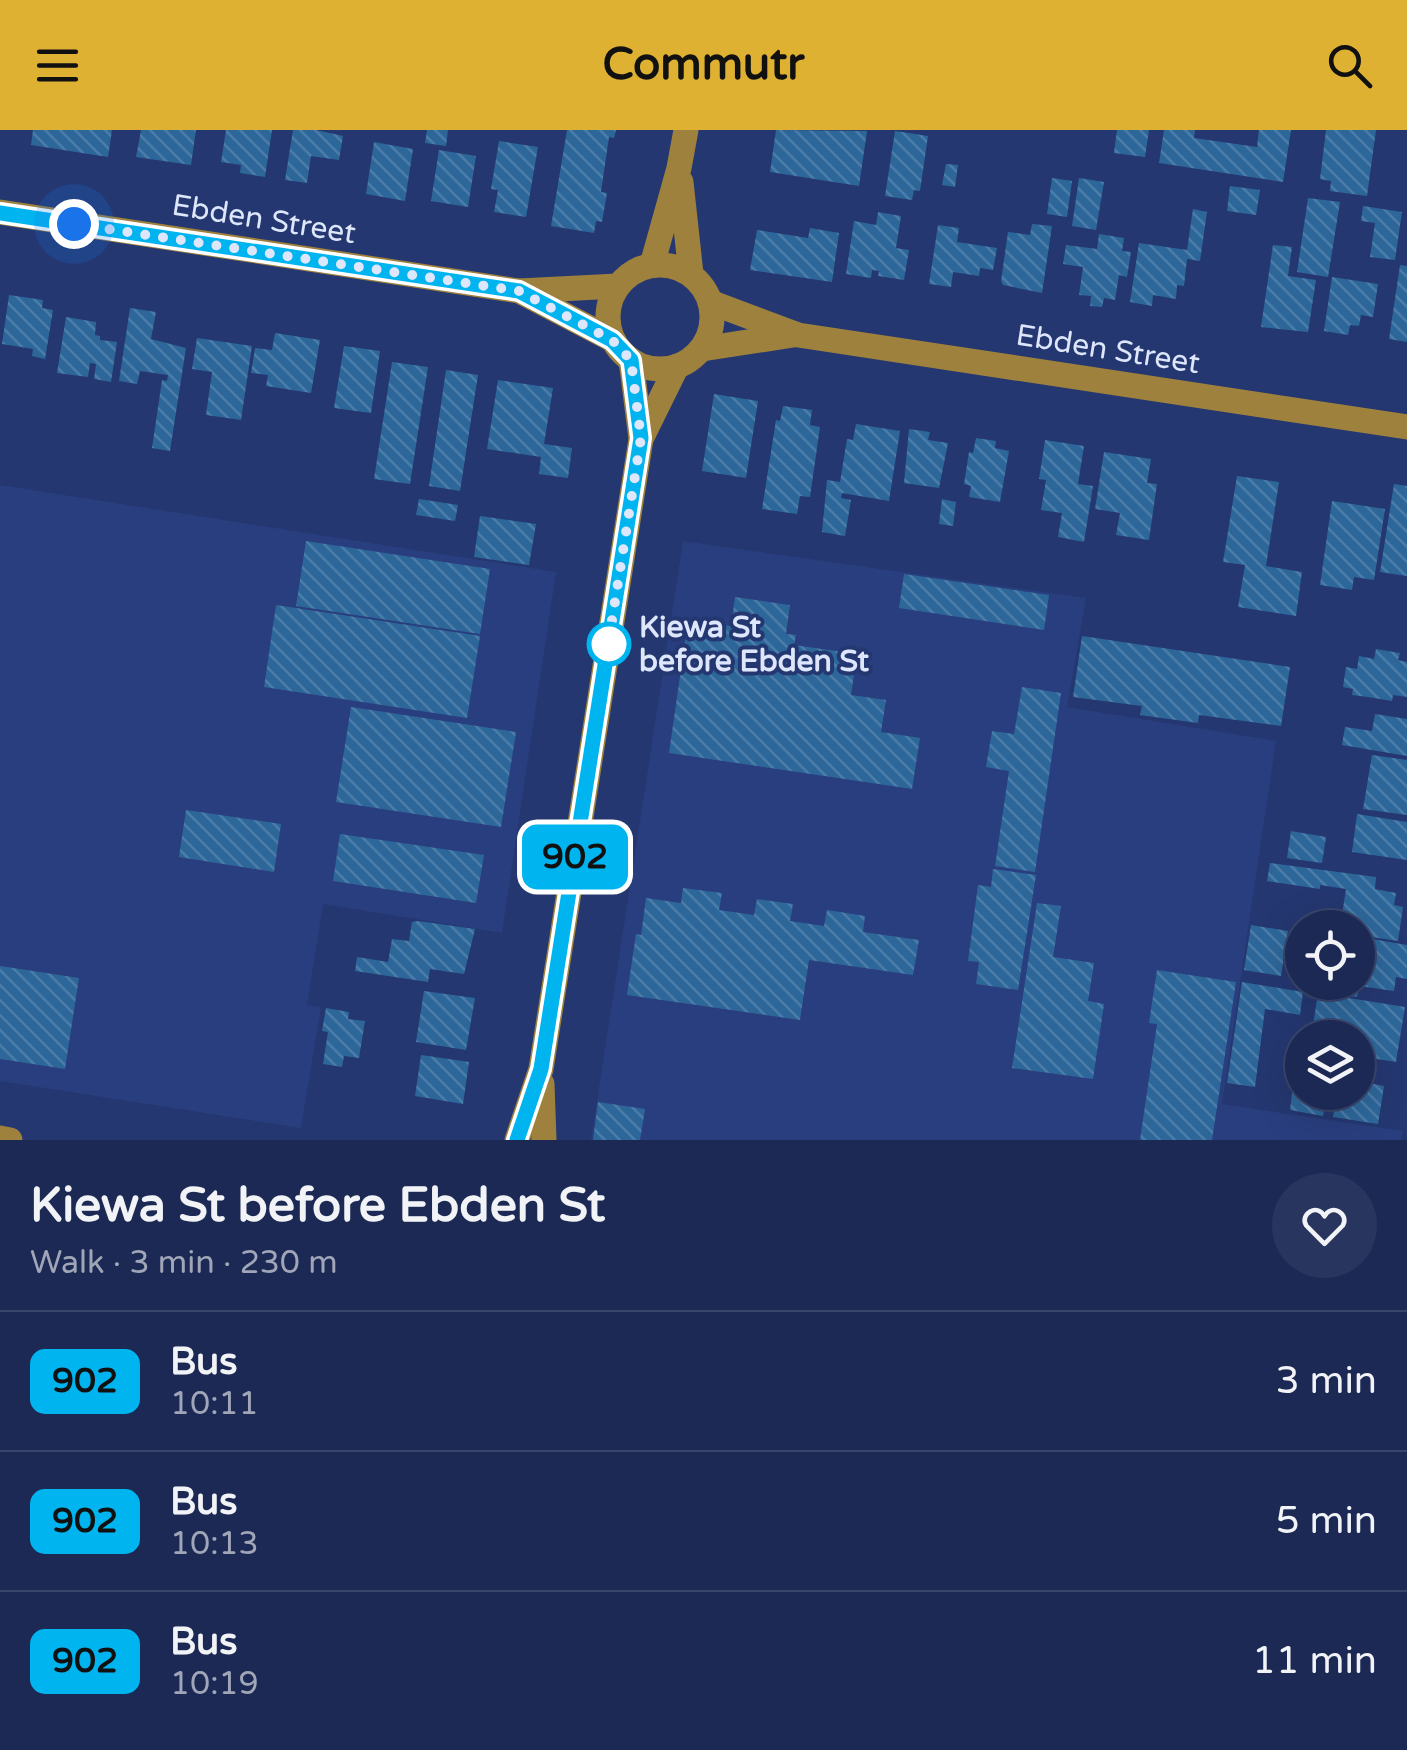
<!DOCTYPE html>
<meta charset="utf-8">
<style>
:root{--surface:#1b2954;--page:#28355e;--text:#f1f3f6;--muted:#a0a6b8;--line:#39456b;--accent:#deb133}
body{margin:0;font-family:"Varela Round",sans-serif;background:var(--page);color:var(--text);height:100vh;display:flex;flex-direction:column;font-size:38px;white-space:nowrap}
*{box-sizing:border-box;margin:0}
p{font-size:32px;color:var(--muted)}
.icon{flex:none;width:55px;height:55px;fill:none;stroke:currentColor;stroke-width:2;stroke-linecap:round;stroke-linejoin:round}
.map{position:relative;height:1010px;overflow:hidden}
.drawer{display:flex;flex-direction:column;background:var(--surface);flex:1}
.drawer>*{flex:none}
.badge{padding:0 20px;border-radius:15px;font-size:35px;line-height:65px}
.tools{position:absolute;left:1285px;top:780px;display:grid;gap:20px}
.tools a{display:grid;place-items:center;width:90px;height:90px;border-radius:50%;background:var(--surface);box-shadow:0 10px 40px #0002,0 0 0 2px var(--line);font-size:50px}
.you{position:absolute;width:50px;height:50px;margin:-25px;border:8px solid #fff;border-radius:50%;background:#1a73e8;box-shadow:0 0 0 15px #1a73e833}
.map>.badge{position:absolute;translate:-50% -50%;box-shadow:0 0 0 5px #fff}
.round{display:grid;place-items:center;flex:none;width:105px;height:105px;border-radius:52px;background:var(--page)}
.head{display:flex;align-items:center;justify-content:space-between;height:170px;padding:0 30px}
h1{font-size:48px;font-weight:700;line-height:75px}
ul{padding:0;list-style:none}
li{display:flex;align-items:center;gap:30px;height:140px;padding:0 30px;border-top:2px solid var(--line)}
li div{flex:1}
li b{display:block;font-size:38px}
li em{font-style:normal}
li .badge{min-width:110px;font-weight:700;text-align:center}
header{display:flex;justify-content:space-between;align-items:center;height:130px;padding:0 30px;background:var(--accent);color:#111;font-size:45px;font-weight:700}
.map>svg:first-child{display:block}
</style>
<header><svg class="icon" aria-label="menu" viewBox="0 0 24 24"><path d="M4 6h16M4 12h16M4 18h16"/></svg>Commutr<svg class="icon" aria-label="search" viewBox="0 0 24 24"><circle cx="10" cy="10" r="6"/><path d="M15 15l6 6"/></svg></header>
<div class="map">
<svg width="1407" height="1010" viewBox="0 0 1407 1010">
<defs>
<pattern id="building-back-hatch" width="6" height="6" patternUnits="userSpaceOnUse" patternTransform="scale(2.5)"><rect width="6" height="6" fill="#2d679a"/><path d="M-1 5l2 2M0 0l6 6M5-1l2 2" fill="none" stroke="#4b7da9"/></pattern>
</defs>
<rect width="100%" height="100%" fill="#243770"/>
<g fill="#293e7e">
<polygon points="0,355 556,442 502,803 323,774 307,875 321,877 301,998 0,951"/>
<polygon points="683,411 1086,468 1067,577 1276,611 1222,974 1403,1001 1401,1010 591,1010"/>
</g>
<g fill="url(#building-back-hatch)">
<polygon points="33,0 112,0 108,27 31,15"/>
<polygon points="141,0 196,0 191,35 136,27"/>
<polygon points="226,0 272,0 265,47 240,43 241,35 221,32"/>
<polygon points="293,0 316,0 343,6 339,30 311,26 307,53 285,50"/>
<polygon points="427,0 448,0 446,16 425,13"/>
<polygon points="567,0 616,0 614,8 609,7 601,62 607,63 602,92 596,91 594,103 551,96"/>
<polygon points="776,0 867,1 859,56 770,42"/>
<polygon points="1117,0 1149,0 1145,27 1114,23"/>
<polygon points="1164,0 1195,0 1194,8 1257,17 1259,0 1291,0 1283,52 1159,33"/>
<polygon points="1326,0 1376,0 1367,66 1330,61 1331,51 1320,49"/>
<polygon points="895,1 928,6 920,61 914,60 912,70 885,66"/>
<polygon points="499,11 538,17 526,87 494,82 498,60 491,59"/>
<polygon points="374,12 413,19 405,71 366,64"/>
<polygon points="439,20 476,26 468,77 431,71"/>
<polygon points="946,34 958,35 955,57 942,55"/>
<polygon points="1052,48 1072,51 1067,87 1047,84"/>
<polygon points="1079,48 1104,52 1096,100 1072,96"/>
<polygon points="1230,56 1260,60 1256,85 1227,81"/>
<polygon points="1308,68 1340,72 1328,147 1297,142"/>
<polygon points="1363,76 1402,82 1395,130 1370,127 1375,93 1361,91"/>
<polygon points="1193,79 1207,82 1200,131 1187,129 1184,156 1177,155 1176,169 1153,165 1152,176 1130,172 1139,113 1187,120"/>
<polygon points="878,82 901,86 896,118 909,120 904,150 878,146 879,141 872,140 871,148 846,144 854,91 876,95"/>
<polygon points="1032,94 1052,96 1042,163 1003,155 1001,151 1008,102 1030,105"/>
<polygon points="938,95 959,98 957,112 997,118 993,140 980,138 979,146 953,142 951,157 929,154"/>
<polygon points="810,98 839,103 832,152 750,140 757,100 808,108"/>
<polygon points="1099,104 1124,108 1122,121 1131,122 1127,147 1119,145 1115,170 1104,168 1102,177 1090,176 1091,166 1079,165 1083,137 1063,134 1066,115 1097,119"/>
<polygon points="1273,115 1292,117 1288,146 1316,150 1308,202 1261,197"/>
<polygon points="1400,135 1407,136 1407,212 1389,209"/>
<polygon points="1332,147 1378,154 1373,187 1361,185 1359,196 1350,195 1348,205 1324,201"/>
<polygon points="9,165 43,170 42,178 53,180 45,229 32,226 33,219 2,214"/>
<polygon points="130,178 156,182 151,209 186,218 170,321 152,318 162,250 167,251 168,245 140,241 137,254 119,251"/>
<polygon points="66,187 96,192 95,205 100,206 100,210 117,212 111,252 94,249 96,234 90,233 88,247 57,243"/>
<polygon points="275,203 320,210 311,263 266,256 268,245 251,243 255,218 272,220"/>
<polygon points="197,208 252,216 241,290 206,285 212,242 192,239"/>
<polygon points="344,216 380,221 371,283 334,278"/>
<polygon points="392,232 428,237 410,354 374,349"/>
<polygon points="446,240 478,245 460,361 429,356"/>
<polygon points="498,250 553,258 544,314 572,318 568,348 539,344 541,327 487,319"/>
<polygon points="714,264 758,271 746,348 702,341"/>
<polygon points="783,276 812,280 810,295 820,297 810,367 800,366 797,384 762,379 776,290 780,291"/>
<polygon points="856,294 900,301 889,371 842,363 841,368 851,370 845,406 822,402 827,350 840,352 847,309 853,310"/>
<polygon points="909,299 930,302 928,310 948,313 939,358 904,353"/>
<polygon points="976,308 996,311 995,318 1009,321 1000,372 969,367 971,356 964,354 969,322 973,323"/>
<polygon points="1045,310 1084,316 1078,354 1093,356 1084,412 1058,407 1062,383 1041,380 1046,350 1039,349"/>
<polygon points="1104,322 1151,329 1147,353 1157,354 1149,410 1116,405 1120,383 1095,379"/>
<polygon points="1237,346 1279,352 1266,436 1302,442 1296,486 1238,477 1245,435 1223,432"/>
<polygon points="1394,354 1407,356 1407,446 1380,442"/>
<polygon points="419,369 458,375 455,391 416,385"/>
<polygon points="942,369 956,372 953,396 939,394"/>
<polygon points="1332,371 1385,379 1374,450 1354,447 1352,460 1320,455"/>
<polygon points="480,386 536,394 529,435 474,427"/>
<polygon points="306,411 490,439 480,504 296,476"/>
<polygon points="904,444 1049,465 1044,500 899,478"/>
<polygon points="735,467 790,475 786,504 796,505 794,515 857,524 851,565 886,570 881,602 920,608 912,659 669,623 688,490 731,496"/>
<polygon points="276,475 480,506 467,588 264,557"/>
<polygon points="1082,506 1290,537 1281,596 1199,585 1198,593 1140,585 1142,576 1073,567"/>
<polygon points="1376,519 1400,523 1398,530 1407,532 1407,567 1393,565 1392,571 1368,567 1352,565 1353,559 1343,557 1346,537 1357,539 1359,526 1374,529"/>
<polygon points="1022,557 1061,563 1035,742 995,736 1009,641 986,637 992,601 1014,604"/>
<polygon points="351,577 516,602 501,697 336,672"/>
<polygon points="1375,584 1407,589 1407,626 1342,615 1345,597 1372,601"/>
<polygon points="1372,625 1407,630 1407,685 1363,679"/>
<polygon points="186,680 281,694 274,742 179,727"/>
<polygon points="1357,684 1407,692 1407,730 1352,722"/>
<polygon points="1291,701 1326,707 1322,733 1287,728"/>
<polygon points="340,704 484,725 476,773 333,751"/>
<polygon points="1270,733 1376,747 1375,759 1396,763 1394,775 1403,777 1398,811 1358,805 1358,798 1340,798 1346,759 1320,755 1320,759 1267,751"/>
<polygon points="993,739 1036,745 1018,860 976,854 979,832 968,831 978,755 991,757"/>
<polygon points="683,758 722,763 719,780 754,785 757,769 793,774 790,791 824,796 827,780 865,786 863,802 919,810 913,845 809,830 800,890 627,865 636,804 641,805 646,768 681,773"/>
<polygon points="1037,773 1061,776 1053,827 1094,833 1088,871 1104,874 1093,949 1012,938"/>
<polygon points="418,791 475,799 464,844 430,839 428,852 355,841 357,827 388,832 392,809 409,811 412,792"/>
<polygon points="1251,795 1288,801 1281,846 1244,840"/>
<polygon points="1372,809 1407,815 1407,849 1396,847 1394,861 1359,856 1357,867 1336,864 1337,852 1358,852 1358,819 1370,821"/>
<polygon points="0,836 79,848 65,939 0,929"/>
<polygon points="1157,840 1236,852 1212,1010 1140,1010 1157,894 1149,893"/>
<polygon points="1242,852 1303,862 1300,885 1265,879 1255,957 1227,953"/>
<polygon points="424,861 475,868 466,920 416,912"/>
<polygon points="1318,863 1405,877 1396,932 1358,926 1358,908 1311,908"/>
<polygon points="326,878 349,882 348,889 365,891 359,928 344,926 342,937 323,934 328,902 322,901"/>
<polygon points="421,925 469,932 463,974 415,966"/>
<polygon points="1358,951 1384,956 1378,994 1333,987 1336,971 1326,969 1323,986 1290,980 1292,963 1358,962"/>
<polygon points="598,972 645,979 640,1010 593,1010"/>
</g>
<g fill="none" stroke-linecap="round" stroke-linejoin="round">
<g stroke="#9d813d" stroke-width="25">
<polyline points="681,52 691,144"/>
<polyline points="0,82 519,161 618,156"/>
<circle cx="660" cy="187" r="52"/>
<polyline points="652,135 679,38 686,0"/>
<polyline points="519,161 613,210"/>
<polyline points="710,172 798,205 1407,297"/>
<polyline points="702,219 793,205"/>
<polyline points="641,309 677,236"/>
<polyline points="542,954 544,1010"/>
<polyline points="0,1008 10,1010"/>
<polyline points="517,1010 541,939 641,309 631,230"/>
</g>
</g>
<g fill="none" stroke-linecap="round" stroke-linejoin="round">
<defs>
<polyline id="line" points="0,83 519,161 612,210 631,230 641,308 541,939 517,1010"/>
</defs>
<use href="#line" stroke="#fff" stroke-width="22"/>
<use href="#line" stroke="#00b5ef" stroke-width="15"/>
<polyline stroke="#dde6fb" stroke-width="10" stroke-dasharray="0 18" points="74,94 519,161 612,210 631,230 641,308 606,528 609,514"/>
</g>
<circle fill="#fff" stroke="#00b5ef" stroke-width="5" cx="609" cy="514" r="20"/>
<g text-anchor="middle" stroke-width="8" stroke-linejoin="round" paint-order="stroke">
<g font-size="30" fill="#dde6fb" stroke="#243770">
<text transform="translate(264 89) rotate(9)" y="10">Ebden Street</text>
<text transform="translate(1108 219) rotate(9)" y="10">Ebden Street</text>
</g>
<g font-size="30" font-weight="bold" fill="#dde6fb" stroke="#243770" text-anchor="start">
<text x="639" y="507">Kiewa St<tspan x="639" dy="34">before Ebden St</tspan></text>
</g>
</g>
</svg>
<div class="tools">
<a><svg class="icon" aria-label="locate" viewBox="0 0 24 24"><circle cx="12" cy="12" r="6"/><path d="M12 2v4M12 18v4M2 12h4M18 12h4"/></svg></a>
<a><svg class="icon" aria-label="layers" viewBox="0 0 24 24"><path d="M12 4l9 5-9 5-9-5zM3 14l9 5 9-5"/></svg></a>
</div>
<div class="you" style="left:74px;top:94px"></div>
<b class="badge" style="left:575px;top:727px;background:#00b5ef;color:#111">902</b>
</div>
<section class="drawer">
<div class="head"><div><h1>Kiewa St before Ebden St</h1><p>Walk · 3 min · 230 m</p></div><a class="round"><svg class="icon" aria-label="heart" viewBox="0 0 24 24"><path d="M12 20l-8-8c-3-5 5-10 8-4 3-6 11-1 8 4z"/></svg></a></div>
<ul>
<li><span class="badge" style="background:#00b5ef;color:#111">902</span><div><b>Bus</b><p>10:11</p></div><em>3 min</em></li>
<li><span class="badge" style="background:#00b5ef;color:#111">902</span><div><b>Bus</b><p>10:13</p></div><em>5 min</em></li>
<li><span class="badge" style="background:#00b5ef;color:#111">902</span><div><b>Bus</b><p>10:19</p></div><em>11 min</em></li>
</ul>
</section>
